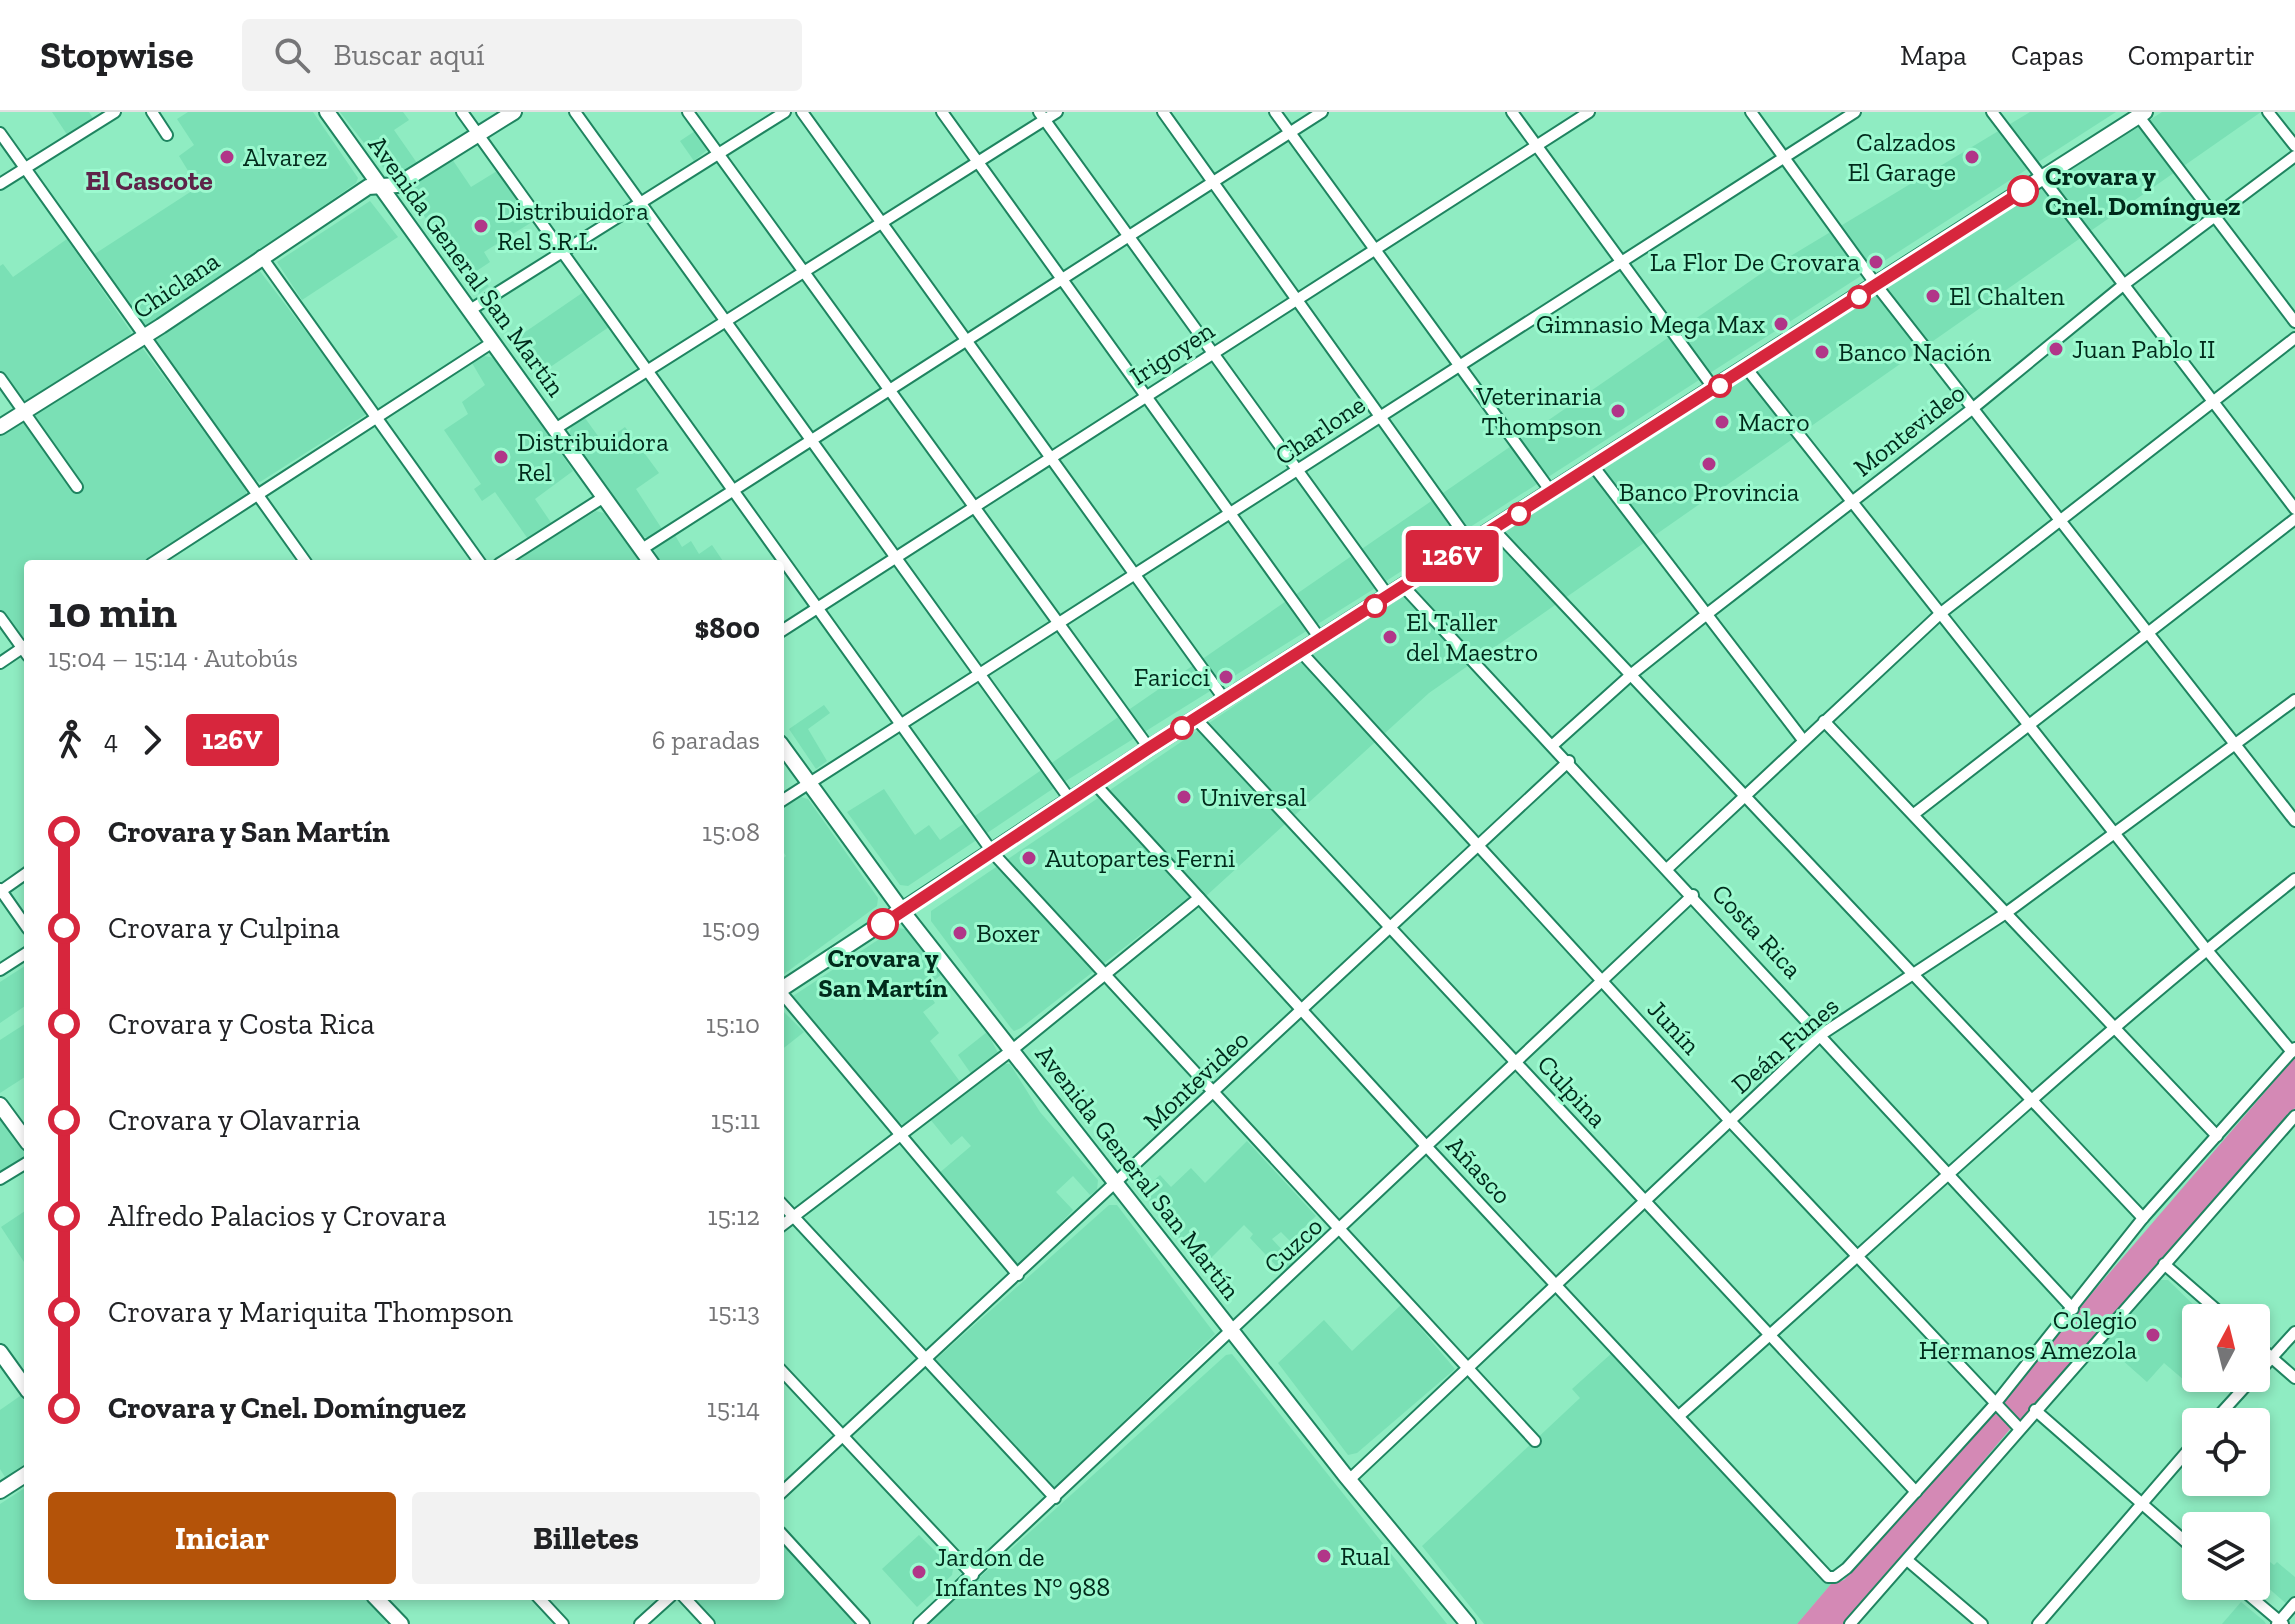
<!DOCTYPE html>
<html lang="es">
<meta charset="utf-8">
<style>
:root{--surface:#fff;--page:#f2f2f2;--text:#202124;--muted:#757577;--line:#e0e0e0;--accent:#b45309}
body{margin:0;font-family:"Zilla Slab",serif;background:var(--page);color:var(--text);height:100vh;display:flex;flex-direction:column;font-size:30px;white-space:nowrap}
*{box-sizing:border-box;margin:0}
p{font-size:26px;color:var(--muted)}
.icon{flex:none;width:44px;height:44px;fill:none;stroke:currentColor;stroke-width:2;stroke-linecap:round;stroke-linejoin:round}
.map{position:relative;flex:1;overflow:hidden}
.drawer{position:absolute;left:24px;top:448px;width:760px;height:1040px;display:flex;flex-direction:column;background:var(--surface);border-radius:8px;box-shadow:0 4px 12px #0003}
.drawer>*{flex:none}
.badge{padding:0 16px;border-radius:6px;font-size:28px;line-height:52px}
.needle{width:52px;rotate:7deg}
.tools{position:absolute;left:2182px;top:1192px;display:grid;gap:16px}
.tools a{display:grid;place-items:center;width:88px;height:88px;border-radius:8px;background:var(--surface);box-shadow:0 4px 12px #0003;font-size:40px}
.map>.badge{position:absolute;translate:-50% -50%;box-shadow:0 0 0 4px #fff}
.legs{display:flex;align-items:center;gap:12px;height:88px;padding:0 24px;font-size:26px}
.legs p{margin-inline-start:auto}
.overview{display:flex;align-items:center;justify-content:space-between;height:136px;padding:0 24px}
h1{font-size:44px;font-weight:800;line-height:60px}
.primary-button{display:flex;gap:16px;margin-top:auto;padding:16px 24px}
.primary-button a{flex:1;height:92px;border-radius:8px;background:var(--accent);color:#fff;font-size:32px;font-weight:800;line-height:92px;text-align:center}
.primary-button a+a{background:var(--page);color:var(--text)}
ul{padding:0 24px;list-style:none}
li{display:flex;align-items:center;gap:28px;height:96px;font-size:30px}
li i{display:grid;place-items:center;width:12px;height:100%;margin:0 10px;background:currentColor}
li i::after{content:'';width:20px;height:20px;margin:-10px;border:6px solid;border-radius:50%;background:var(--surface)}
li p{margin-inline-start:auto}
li:first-child i{background:linear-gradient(#0000 50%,currentColor 0)}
li:last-child i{background:linear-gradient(currentColor 50%,#0000 0)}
header{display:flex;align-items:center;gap:48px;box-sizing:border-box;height:112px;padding:0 40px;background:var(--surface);border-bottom:2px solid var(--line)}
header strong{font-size:38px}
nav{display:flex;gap:44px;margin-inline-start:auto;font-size:28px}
.search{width:560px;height:72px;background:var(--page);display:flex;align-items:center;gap:20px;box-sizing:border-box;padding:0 28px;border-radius:8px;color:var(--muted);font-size:30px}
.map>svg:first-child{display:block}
</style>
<header>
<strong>Stopwise</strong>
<div class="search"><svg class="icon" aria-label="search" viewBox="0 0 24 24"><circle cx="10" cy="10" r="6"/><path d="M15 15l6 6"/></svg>Buscar aquí</div>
<nav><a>Mapa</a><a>Capas</a><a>Compartir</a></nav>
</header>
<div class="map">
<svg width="2295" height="1512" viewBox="0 0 2295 1512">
<rect width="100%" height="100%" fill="#8fecc2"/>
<g fill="#7ae0b5">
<polygon points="52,0 89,0 94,8 68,24"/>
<polygon points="188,0 313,0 358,66 356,71 155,212 140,215 90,145 198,75 179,44 194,33 177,7"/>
<polygon points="340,0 403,0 409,8 394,18 417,51 398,64 388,62"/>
<polygon points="2030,0 2116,0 1369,480 1048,680 908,774 900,773 847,700 884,677 915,723 929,713 940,728 1759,163"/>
<polygon points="2162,0 2261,0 1429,581 1205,785 1198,778 1021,916 1014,919 1011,916 931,809 931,799 1320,536"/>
<polygon points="698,17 707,32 707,38 694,49 680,29"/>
<polygon points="452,47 471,75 497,59 532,110 484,140 490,150 475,160 489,174 479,182 406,78"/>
<polygon points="370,89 398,125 302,188 277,150"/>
<polygon points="67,127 131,220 129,226 27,289 18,285 0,259 0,154 3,152 13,165"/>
<polygon points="259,158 365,297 365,303 260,370 252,367 153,226 251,159"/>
<polygon points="585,179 609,215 537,264 512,229"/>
<polygon points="141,234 246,377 246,387 145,452 28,452 28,527 23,529 0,500 0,318"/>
<polygon points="484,244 495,246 573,359 535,387 552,412 528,427 495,380 482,389 474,377 481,372 444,318 468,302 462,290 485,273 472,251"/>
<polygon points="585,306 603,331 625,315 659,361 636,377 662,417 649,426 641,424 569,324 571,315"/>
<polygon points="596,399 604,401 641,452 510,452"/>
<polygon points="673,420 682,435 691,429 699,442 712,433 725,452 662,452 652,435"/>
<polygon points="824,593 830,601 808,617 827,649 816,657 789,617"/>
<polygon points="801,685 808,687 878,786 877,794 780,865 780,749 786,744 780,735 780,698"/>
<polygon points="896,816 906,817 942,862 925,876 935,891 923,900 939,921 930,929 961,971 904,1013 894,1008 793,884"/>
<polygon points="28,852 28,892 0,911 0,870"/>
<polygon points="780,896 804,920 780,939"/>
<polygon points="28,910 28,963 0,981 0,928"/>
<polygon points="987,920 998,941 972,963 958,943"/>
<polygon points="1003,952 1010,952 1040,1000 1098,1068 1097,1078 1090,1083 1073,1064 1056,1080 1073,1098 1024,1152 1018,1154 938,1062 971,1034 962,1024 951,1033 930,1007"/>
<polygon points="0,1006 25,1041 22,1048 0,1062"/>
<polygon points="1247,1029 1316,1104 1290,1129 1281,1120 1272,1127 1296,1153 1282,1160 1250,1126 1253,1122 1244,1113 1202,1155 1142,1079 1160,1063 1171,1075 1191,1056 1205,1071"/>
<polygon points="1109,1093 1117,1093 1215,1222 1055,1375 1048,1374 934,1249"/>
<polygon points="28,1097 28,1156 1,1115"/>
<polygon points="2159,1168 2168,1168 2207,1206 2196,1206 2196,1254 2184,1268 2164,1251 2147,1270 2103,1231"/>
<polygon points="1401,1193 1455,1257 1357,1341 1348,1343 1278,1251 1324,1208 1352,1239"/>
<polygon points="1613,1240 1824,1469 1831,1472 1797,1512 1484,1512 1422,1434 1580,1286 1572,1277"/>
<polygon points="1232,1242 1447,1512 928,1512 1226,1243"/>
<polygon points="23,1282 28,1289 28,1350 5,1365 0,1357 0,1298"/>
<polygon points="28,1374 28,1484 367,1484 389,1508 384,1512 0,1512 0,1392"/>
<polygon points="919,1423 953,1457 952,1463 917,1495 882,1457"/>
<polygon points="780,1429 857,1512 717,1512 692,1485 780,1484"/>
<polygon points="2270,1450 2274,1453 2277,1450 2295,1465 2295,1487 2289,1494 2257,1466"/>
<polygon points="2241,1490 2264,1509 2266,1512 2222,1512"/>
</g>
<g fill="#d489b5">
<polygon points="2295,945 2295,996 2019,1311 2004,1296 2004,1289 2081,1194"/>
<polygon points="1993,1299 2011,1316 1846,1512 1797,1512 1831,1472 1844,1468"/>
</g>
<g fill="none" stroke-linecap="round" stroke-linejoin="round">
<defs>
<g id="street">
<polyline points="152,0 167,23"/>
<polyline points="462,0 993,741 1535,1329"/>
<polyline points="575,0 1071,689"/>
<polyline points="688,0 1149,636"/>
<polyline points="802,0 1225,588"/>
<polyline points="942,0 1321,528"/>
<polyline points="1039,0 1389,485"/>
<polyline points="1163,0 1471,432"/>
<polyline points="1275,0 1552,381"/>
<polyline points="1512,0 1715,278"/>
<polyline points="1751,0 1877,174 2295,709"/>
<polyline points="1992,0 2295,397"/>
<polyline points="2268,0 2295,34"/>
<polyline points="2137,2 2295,210"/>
<polyline points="0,21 307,452"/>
<polyline points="0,72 115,0"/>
<polyline points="261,144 481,452"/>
<polyline points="470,198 785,0"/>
<polyline points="1747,257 2206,837 2292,940"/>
<polyline points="0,266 77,375"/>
<polyline points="555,317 1057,0"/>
<polyline points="1594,355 1803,628"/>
<polyline points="1494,418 2143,1106"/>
<polyline points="642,437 1322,0"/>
<polyline points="151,452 493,230"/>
<polyline points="499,452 604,385"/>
<polyline points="1404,475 2073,1197"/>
<polyline points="0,505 28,544"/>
<polyline points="780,520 1589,0"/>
<polyline points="1301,540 1731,1010 2019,1316"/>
<polyline points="0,551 28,532"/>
<polyline points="1196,607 1916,1380"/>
<polyline points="1824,609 2217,1024"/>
<polyline points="1554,632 1633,561 1707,502 1972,297 2122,174 2295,44"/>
<polyline points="1096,673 1427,1035 1828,1465 1835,1465 1847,1456 1995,1292 2143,1106 2295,936"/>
<polyline points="780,690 1855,0"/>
<polyline points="1914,702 2295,407"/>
<polyline points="1668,756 1941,501 2295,226"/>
<polyline points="0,777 28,817"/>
<polyline points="1,779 28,760"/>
<polyline points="0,858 28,840"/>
<polyline points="780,879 1018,1163"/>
<polyline points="0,1067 28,1050"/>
<polyline points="780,1090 1055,1386"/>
<polyline points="780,1115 1012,938 1199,786"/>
<polyline points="2164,1152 2226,1206"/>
<polyline points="2256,1232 2295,1266"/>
<polyline points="780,1257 973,1463"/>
<polyline points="2256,1263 2295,1220"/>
<polyline points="2035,1298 2196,1439"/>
<path d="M1680,1303C1884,1123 2081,935 2295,767"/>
<polyline points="2213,1310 2253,1266"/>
<polyline points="1349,1368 1822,922 2006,801 2295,588"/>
<polyline points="780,1382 1569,649"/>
<polyline points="780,1420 864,1512"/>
<polyline points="1907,1448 1982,1512"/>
<polyline points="2238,1474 2283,1512"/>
<polyline points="537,1484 563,1512"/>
<polyline points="683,1484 709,1512"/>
<polyline points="640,1512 671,1484"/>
<polyline points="919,1512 1693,783"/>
<polyline points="1850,1512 2295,1004"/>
<polyline points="2038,1512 2196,1329"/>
<polyline points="2277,1512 2295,1491"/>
</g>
<g id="secondary">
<polyline points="327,0 652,452"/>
<polyline points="0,315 161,214 368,75 397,73 514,0"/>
<polyline points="780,631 903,800 1344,1362 1468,1512"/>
<polyline points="780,878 1149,636 2145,0"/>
<polyline points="0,993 28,1031"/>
<polyline points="0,1240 28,1279"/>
<polyline points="0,1379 28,1361"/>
<polyline points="374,1484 401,1512"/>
</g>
</defs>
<use href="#street" stroke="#1f8460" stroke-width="14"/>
<use href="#secondary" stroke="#1f8460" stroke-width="18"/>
<use href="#street" stroke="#fff" stroke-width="10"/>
<use href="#secondary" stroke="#fff" stroke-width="14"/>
</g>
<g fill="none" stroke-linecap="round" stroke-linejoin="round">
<defs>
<polyline id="line-1" points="883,812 1149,636 2023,79"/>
</defs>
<use href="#line-1" stroke="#fff" stroke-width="18"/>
<use href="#line-1" stroke="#d7263d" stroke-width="12"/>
</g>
<g fill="#b13688" stroke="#9cf9cf" stroke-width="3">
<circle cx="227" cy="45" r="8"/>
<circle cx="1972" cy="45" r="8"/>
<circle cx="481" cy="114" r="8"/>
<circle cx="1876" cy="150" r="8"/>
<circle cx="1933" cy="184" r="8"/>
<circle cx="1781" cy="212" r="8"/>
<circle cx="2056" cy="237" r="8"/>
<circle cx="1822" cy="240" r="8"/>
<circle cx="1618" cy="299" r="8"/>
<circle cx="1722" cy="310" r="8"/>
<circle cx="501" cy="345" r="8"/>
<circle cx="1709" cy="352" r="8"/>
<circle cx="1390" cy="525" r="8"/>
<circle cx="1226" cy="565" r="8"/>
<circle cx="1184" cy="685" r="8"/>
<circle cx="1029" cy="746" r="8"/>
<circle cx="960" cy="821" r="8"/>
<circle cx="2153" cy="1223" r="8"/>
<circle cx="1324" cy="1444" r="8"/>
<circle cx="919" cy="1460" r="8"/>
</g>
<g fill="#fff" stroke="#d7263d" stroke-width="4">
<circle cx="2023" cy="79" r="14"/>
<circle cx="1859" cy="185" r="10"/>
<circle cx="1720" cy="274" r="10"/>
<circle cx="1519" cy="402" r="10"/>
<circle cx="1375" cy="494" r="10"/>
<circle cx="1182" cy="616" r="10"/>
<circle cx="883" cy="812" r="14"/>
</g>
<g text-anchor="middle" stroke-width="6" stroke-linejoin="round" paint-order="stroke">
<g font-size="26" fill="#002a1b" stroke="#9cf9cf" text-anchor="start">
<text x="1956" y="39" text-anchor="end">Calzados<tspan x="1956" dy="30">El Garage</tspan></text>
<text x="243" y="54">Alvarez</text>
<text x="497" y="108">Distribuidora<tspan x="497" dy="30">Rel S.R.L.</tspan></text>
<text x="1860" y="159" text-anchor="end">La Flor De Crovara</text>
<text x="1949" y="193">El Chalten</text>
<text x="1765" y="221" text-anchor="end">Gimnasio Mega Max</text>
<text x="2072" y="246">Juan Pablo II</text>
<text x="1838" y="249">Banco Nación</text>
<text x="1602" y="293" text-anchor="end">Veterinaria<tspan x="1602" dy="30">Thompson</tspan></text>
<text x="1738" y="319">Macro</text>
<text x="517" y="339">Distribuidora<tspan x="517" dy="30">Rel</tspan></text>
<text x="1709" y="389" text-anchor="middle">Banco Provincia</text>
<text x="1406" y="519">El Taller<tspan x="1406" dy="30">del Maestro</tspan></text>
<text x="1210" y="574" text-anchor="end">Faricci</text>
<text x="1200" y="694">Universal</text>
<text x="1045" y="755">Autopartes Ferni</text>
<text x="976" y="830">Boxer</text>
<text x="2137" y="1217" text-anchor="end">Colegio<tspan x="2137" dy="30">Hermanos Amezola</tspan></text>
<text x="1340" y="1453">Rual</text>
<text x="935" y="1454">Jardon de<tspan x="935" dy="30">Infantes N° 988</tspan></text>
</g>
<g font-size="26" font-weight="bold" fill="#002a1b" stroke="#9cf9cf" text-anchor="start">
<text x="2045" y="73">Crovara y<tspan x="2045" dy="30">Cnel. Domínguez</tspan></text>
<text x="883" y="855" text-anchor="middle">Crovara y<tspan x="883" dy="30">San Martín</tspan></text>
</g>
<g font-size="26" fill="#002a1b" stroke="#9cf9cf">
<text transform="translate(467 154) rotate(54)" y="9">Avenida General San Martín</text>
<text transform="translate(176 173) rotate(-34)" y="9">Chiclana</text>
<text transform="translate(1172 241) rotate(-33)" y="9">Irigoyen</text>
<text transform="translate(1320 318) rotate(-34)" y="9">Charlone</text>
<text transform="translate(1909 318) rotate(-38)" y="9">Montevideo</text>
<text transform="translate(1757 819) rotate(47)" y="9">Costa Rica</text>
<text transform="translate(1674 915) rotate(47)" y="9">Junín</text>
<text transform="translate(1785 933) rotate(-41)" y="9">Deán Funes</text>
<text transform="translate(1196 968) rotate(-43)" y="9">Montevideo</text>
<text transform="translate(1572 979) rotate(47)" y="9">Culpina</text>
<text transform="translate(1479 1058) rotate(47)" y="9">Añasco</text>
<text transform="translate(1138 1060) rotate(52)" y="9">Avenida General San Martín</text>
<text transform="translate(1293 1133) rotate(-43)" y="9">Cuzco</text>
</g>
<g font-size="28" font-weight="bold" fill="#5e2349" stroke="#9cf9cf">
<text x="149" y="78">El Cascote</text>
</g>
</g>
</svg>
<div class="tools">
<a><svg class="needle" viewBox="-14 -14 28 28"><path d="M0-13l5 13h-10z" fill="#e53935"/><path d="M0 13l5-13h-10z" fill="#757577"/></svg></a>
<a><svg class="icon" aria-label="locate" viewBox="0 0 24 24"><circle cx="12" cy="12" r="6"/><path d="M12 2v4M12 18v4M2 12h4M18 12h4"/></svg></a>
<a><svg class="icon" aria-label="layers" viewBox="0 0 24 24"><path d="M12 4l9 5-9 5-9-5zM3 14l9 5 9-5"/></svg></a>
</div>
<b class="badge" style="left:1452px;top:444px;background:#d7263d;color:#fff">126V</b>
<section class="drawer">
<div class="overview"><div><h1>10 min</h1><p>15:04 – 15:14 · Autobús</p></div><b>$800</b></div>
<div class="legs"><svg class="icon" aria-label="walk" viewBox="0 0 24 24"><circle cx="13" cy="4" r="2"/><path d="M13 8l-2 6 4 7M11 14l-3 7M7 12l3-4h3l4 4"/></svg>4<svg class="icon" aria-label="forward" viewBox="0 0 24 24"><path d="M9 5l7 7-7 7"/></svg><b class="badge" style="background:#d7263d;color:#fff">126V</b><p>6 paradas</p></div>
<ul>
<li><i style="color:#d7263d"></i><b>Crovara y San Martín</b><p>15:08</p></li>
<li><i style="color:#d7263d"></i><span>Crovara y Culpina</span><p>15:09</p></li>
<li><i style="color:#d7263d"></i><span>Crovara y Costa Rica</span><p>15:10</p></li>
<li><i style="color:#d7263d"></i><span>Crovara y Olavarria</span><p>15:11</p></li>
<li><i style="color:#d7263d"></i><span>Alfredo Palacios y Crovara</span><p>15:12</p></li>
<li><i style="color:#d7263d"></i><span>Crovara y Mariquita Thompson</span><p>15:13</p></li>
<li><i style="color:#d7263d"></i><b>Crovara y Cnel. Domínguez</b><p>15:14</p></li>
</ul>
<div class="primary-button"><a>Iniciar</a><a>Billetes</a></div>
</section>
</div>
